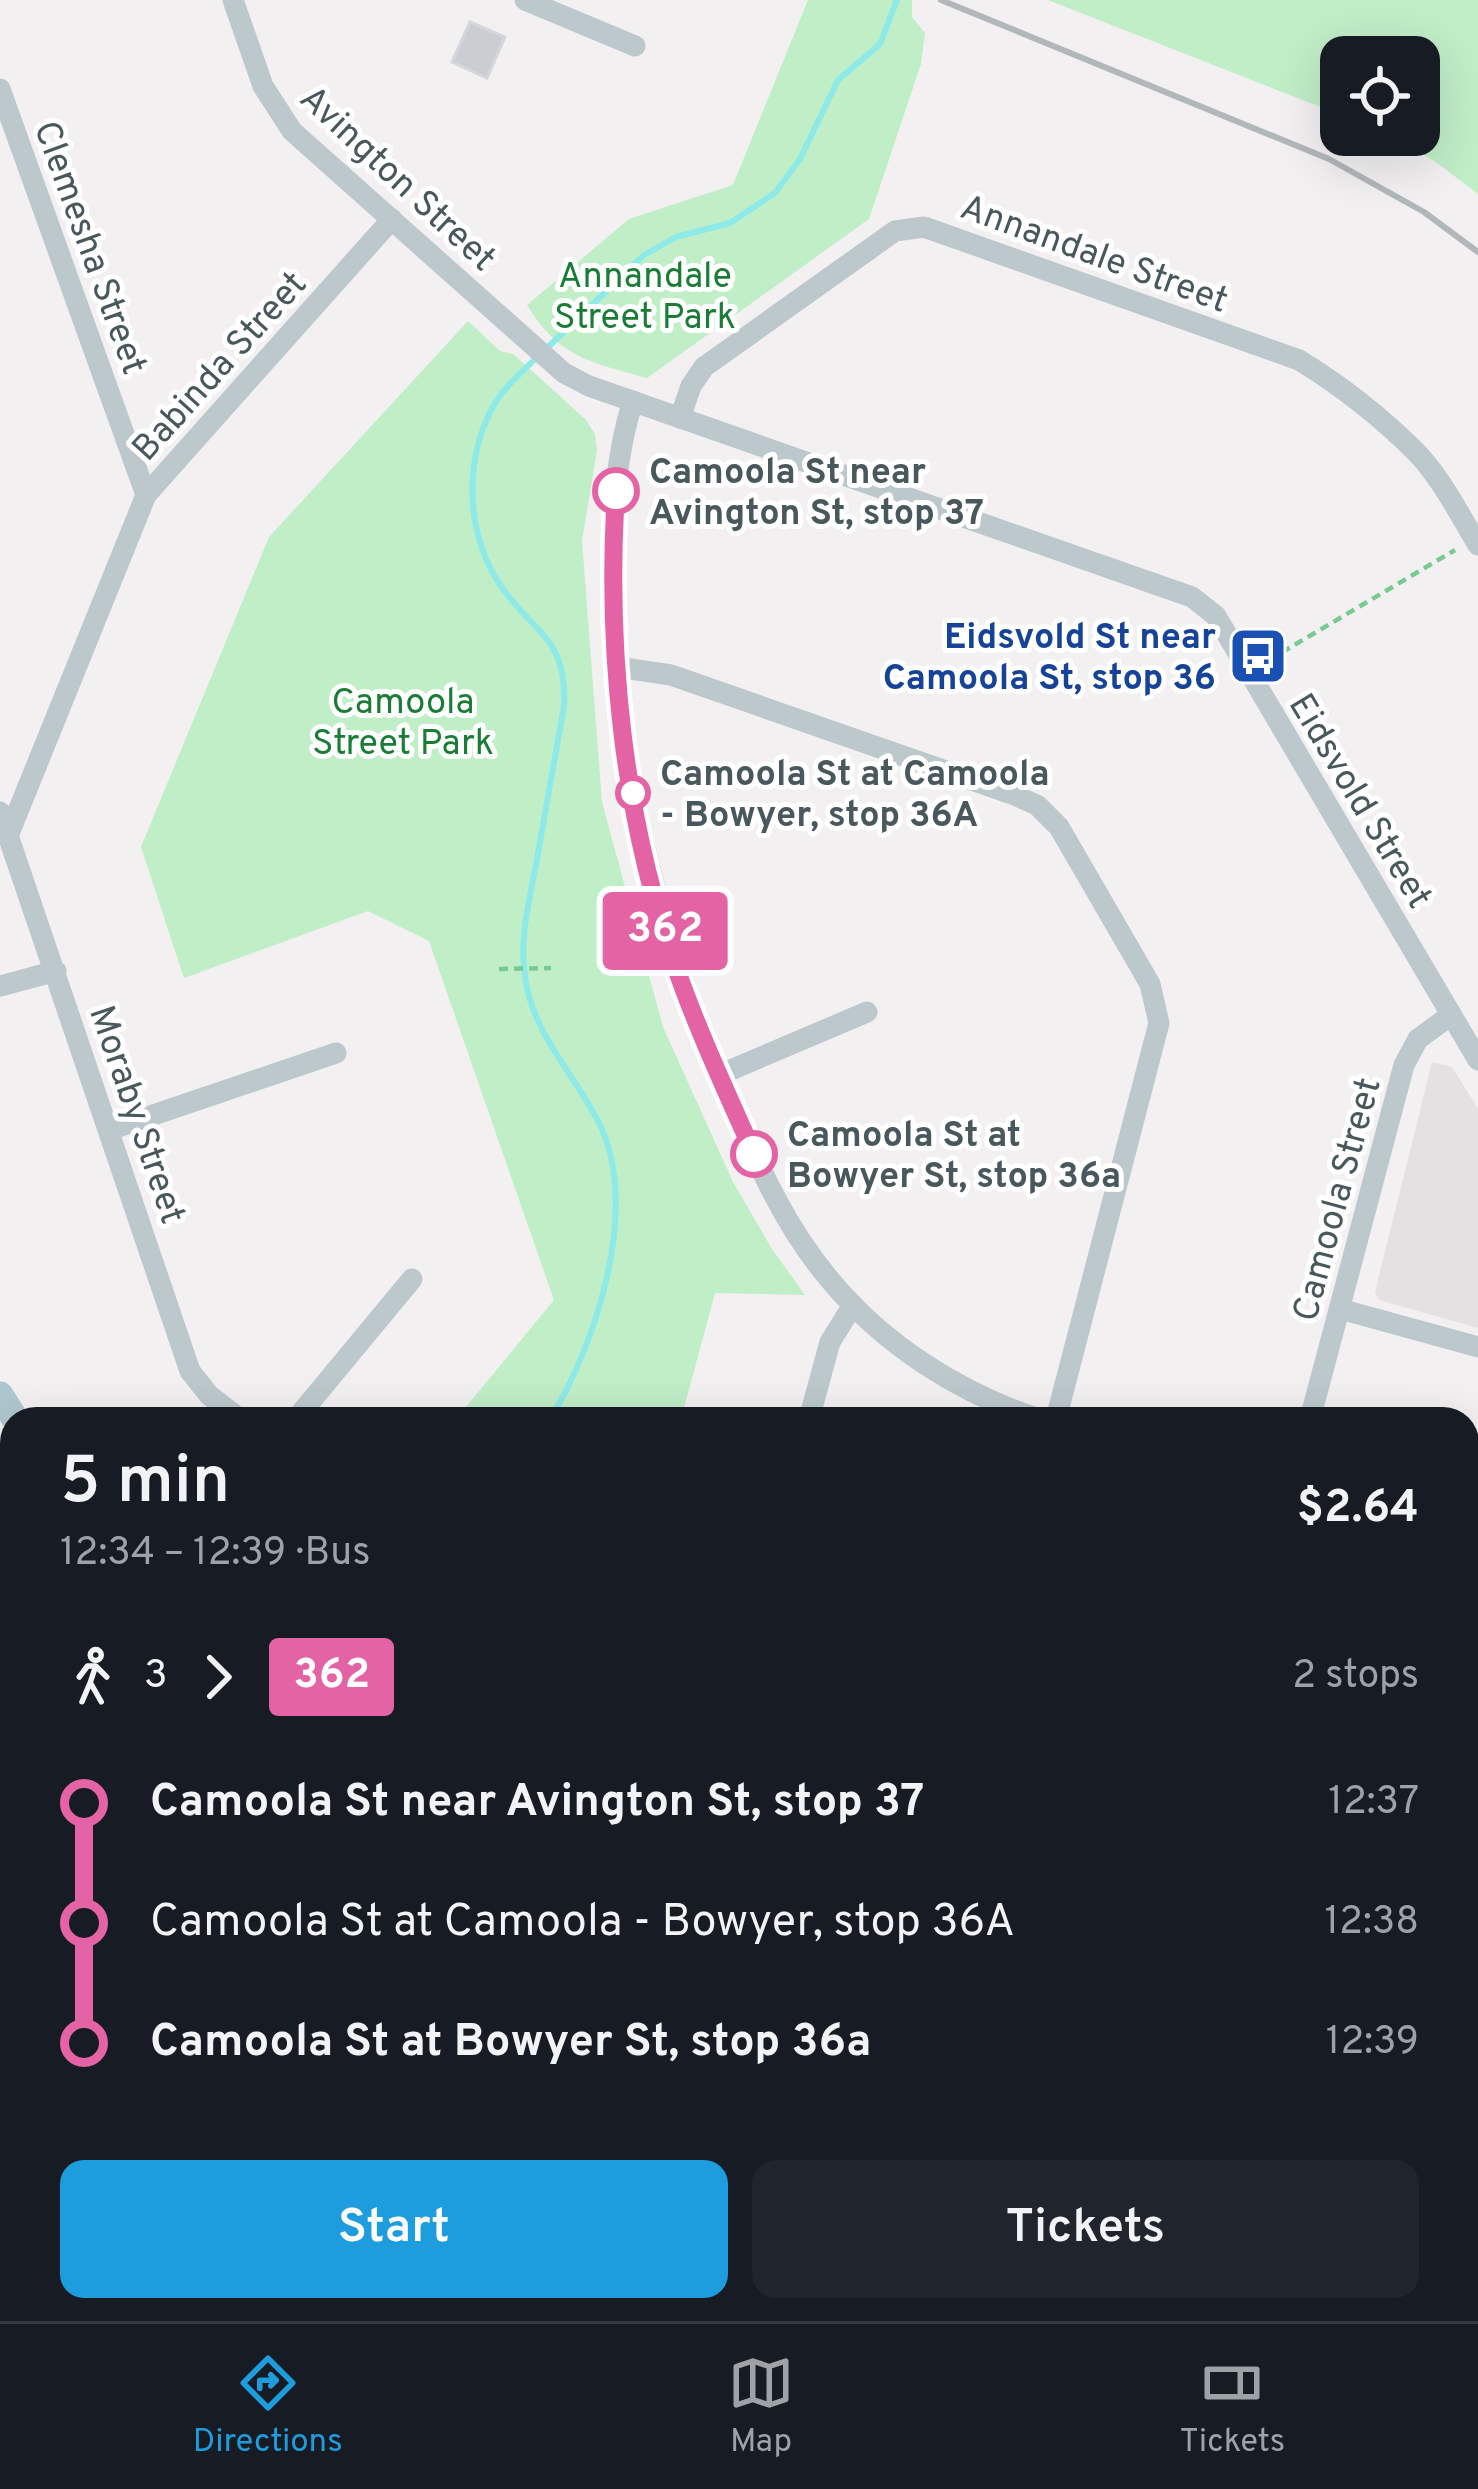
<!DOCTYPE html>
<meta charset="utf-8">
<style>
:root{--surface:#171b24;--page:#20242c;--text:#f1f3f6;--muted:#9ea1a6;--line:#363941;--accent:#1e9dde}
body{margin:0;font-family:Overpass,sans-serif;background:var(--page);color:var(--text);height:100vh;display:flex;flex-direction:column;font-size:45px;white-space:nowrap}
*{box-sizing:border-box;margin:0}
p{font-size:39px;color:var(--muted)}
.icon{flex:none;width:66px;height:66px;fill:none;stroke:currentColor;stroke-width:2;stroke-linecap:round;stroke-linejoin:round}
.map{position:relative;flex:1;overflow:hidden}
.drawer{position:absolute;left:0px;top:1407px;width:1479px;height:915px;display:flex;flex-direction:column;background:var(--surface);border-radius:36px 36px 0 0;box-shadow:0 12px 48px #0002}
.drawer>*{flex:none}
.badge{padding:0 24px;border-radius:9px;font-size:42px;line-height:78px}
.buttons{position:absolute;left:1320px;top:36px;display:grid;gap:24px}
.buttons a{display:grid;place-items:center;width:120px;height:120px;border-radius:24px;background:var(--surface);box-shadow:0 12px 48px #0002;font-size:60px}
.map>.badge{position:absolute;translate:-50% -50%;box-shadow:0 0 0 6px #fff}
.legs{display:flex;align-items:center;gap:18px;height:132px;padding:0 60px;font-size:39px}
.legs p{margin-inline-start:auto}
.overview{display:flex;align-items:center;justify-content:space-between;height:204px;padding:0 60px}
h1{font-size:66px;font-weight:600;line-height:90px}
.action{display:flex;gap:24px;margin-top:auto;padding:24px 60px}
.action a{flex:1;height:138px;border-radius:24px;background:var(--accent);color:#fff;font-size:48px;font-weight:600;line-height:138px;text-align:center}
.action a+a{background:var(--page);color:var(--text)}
ul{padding:0 60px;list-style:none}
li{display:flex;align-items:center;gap:42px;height:120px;font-size:45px}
li i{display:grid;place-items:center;width:18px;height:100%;margin:0 15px;background:currentColor}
li i::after{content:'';width:30px;height:30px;margin:-15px;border:9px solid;border-radius:50%;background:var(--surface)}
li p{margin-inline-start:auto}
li:first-child i{background:linear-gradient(#0000 50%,currentColor 0)}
li:last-child i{background:linear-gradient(currentColor 50%,#0000 0)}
.menu{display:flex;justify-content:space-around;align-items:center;height:168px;border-top:3px solid var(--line);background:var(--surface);font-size:33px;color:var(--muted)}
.menu a{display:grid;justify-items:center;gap:6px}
.menu .on{color:var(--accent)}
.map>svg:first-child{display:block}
</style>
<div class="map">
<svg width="1478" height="2321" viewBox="0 0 1478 2321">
<rect width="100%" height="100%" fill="#f2f0f0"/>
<polygon fill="#e3e1e2" points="1432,1062 1452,1067 1478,1109 1478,1328 1379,1300 1375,1292"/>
<g fill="#c0eec7">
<path d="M808,0H912V17L925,33L921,64L869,219L647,378C590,362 560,358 527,305L629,219L733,185Z"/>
<polygon points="1048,0 1478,0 1478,194 1436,162 1389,135 1419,135 1419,57 1341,57 1341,115"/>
<polygon points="468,321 500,351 513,354 551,388 586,420 595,434 597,450 582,541 602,802 663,1027 733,1182 772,1249 805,1295 715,1293 681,1419 456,1419 554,1300 429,941 368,911 184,978 141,847 269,537"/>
<polygon points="0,2295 12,2295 12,2310 344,2310 341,2321 0,2321"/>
</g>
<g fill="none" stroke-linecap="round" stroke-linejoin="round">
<g stroke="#8eeae8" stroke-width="6">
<polyline points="547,348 644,255 676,237 730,223 775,193 800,159 838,80 880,44 897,0"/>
<path d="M537,357C524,370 510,382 499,397C462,452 464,536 503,589C536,635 567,638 564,706C555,757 546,808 537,859C530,898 519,937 525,977C533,1035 574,1073 599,1123C641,1206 596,1345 550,1419"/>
</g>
</g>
<polygon fill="#caced2" stroke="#d4d7db" stroke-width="3" points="470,22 505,37 487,78 452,62"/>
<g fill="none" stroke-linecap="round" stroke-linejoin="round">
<g stroke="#78cb90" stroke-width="4.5" stroke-dasharray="9 6" stroke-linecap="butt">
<polyline points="1269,660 1455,550"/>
<polyline points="499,969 551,968"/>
<polyline points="333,2321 336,2310"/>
</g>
<g stroke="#bcc8cc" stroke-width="21">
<polyline points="233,0 263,86 292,131 564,373 589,386 1192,597 1216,616 1478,1060"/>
<polyline points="525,0 635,46"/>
<polyline points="0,89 146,495"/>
<path d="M633,401C616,453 613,509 613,563C610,756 657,931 733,1107C760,1169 786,1228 830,1280C884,1345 959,1393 1039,1419"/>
<path d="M680,418L691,386L704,367L895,231L924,227L1299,360C1340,385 1382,418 1416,452C1442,479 1459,514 1478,545"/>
<polyline points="617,667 671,675 1012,794 1037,805 1059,827 1150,984 1159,1023 1056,1419"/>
<polyline points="0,812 190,1371 209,1395 240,1419"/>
<polyline points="8,836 146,495 392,219"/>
<polyline points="0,986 56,971"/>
<polyline points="719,1075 867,1012"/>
<polyline points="109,1130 336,1053"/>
<polyline points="1340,1309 1478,1347"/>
<polyline points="296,1419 412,1279"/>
<polyline points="809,1419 830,1342 853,1305"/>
<polyline points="1310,1419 1404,1065 1418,1039 1451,1015"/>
<polyline points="0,1781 12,1780"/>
<polyline points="1467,1785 1478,1744"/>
<polyline points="0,2187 12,2187"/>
<polyline points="1467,2212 1478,2208"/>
<polyline points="596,2310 638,2321"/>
<polyline points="1171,2321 1172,2310"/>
<polyline points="1435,2321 1437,2310"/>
</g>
<g stroke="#b0c6ce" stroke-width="27">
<polyline points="0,1395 15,1419"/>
<polyline points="0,1471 12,1486"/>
<polyline points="0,1528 12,1523"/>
<polyline points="0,1547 12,1554"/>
<polyline points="1467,1945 1478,1948"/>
<polyline points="1467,1983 1478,1986"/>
</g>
<polyline stroke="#b2b7ba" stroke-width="6" points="941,0 1329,159 1424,212 1478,252"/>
</g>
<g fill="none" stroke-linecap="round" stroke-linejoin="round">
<defs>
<path id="line-1" d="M616,491C606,650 623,817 676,968C698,1031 727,1093 754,1154"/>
</defs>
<use href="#line-1" stroke="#fff" stroke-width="27"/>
<use href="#line-1" stroke="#e463a4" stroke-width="18"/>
</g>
<defs>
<symbol id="bus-square" viewBox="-11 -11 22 22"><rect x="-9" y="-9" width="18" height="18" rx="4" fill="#1a4fb4" stroke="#fff"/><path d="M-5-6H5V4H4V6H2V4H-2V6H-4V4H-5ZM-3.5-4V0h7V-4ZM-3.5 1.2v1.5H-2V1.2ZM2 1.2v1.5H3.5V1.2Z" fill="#fff"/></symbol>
</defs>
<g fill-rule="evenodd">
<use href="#bus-square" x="1225" y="623" width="66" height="66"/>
</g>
<g fill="#fff" stroke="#e463a4" stroke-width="6">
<circle cx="616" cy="491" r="21"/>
<circle cx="633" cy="793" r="15"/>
<circle cx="754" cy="1154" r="21"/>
</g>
<g text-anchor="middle" stroke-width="10" stroke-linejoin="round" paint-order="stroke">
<g font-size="36" fill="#48585d" stroke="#fff">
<text transform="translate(399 177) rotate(43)" y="13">Avington Street</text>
<text transform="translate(92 247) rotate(70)" y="13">Clemesha Street</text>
<text transform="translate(1095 252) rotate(20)" y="13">Annandale Street</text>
<text transform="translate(218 365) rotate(-48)" y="13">Babinda Street</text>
<text transform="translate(1362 800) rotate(59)" y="13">Eidsvold Street</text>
<text transform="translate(139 1114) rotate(71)" y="13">Moraby Street</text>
<text transform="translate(1335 1199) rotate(-75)" y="13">Camoola Street</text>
</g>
<g font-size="36" fill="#1a7d35" stroke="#fff">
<text x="645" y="287">Annandale<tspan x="645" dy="41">Street Park</tspan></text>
<text x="403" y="713">Camoola<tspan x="403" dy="41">Street Park</tspan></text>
</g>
<g font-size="36" font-weight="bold" fill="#48585d" stroke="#fff" text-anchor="start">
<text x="649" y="483">Camoola St near<tspan x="649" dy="41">Avington St, stop 37</tspan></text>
<text x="660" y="785">Camoola St at Camoola<tspan x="660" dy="41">- Bowyer, stop 36A</tspan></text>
<text x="787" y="1146">Camoola St at<tspan x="787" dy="41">Bowyer St, stop 36a</tspan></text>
</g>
<g font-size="36" font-weight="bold" fill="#164399" stroke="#fff" text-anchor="end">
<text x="1216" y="648">Eidsvold St near<tspan x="1216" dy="41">Camoola St, stop 36</tspan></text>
</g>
</g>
</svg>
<div class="buttons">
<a><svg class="icon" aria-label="locate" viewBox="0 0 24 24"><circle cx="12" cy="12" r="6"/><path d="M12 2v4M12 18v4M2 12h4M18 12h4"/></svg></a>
</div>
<b class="badge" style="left:665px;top:931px;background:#e463a4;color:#fff">362</b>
<section class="drawer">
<div class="overview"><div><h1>5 min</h1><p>12:34 – 12:39 · Bus</p></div><b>$2.64</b></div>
<div class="legs"><svg class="icon" aria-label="walk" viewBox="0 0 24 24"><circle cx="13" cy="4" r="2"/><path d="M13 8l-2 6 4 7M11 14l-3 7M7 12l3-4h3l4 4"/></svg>3<svg class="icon" aria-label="forward" viewBox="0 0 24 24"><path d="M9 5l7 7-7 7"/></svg><b class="badge" style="background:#e463a4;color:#fff">362</b><p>2 stops</p></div>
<ul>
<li><i style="color:#e463a4"></i><b>Camoola St near Avington St, stop 37</b><p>12:37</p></li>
<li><i style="color:#e463a4"></i><span>Camoola St at Camoola - Bowyer, stop 36A</span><p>12:38</p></li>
<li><i style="color:#e463a4"></i><b>Camoola St at Bowyer St, stop 36a</b><p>12:39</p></li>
</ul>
<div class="action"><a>Start</a><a>Tickets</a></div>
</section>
</div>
<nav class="menu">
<a class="on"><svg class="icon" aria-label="directions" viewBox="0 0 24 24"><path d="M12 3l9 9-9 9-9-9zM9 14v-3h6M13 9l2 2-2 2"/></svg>Directions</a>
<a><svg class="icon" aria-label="map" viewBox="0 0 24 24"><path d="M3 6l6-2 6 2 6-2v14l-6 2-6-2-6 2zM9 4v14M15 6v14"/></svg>Map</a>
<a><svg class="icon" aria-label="tickets" viewBox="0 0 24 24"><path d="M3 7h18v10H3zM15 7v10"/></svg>Tickets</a>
</nav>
